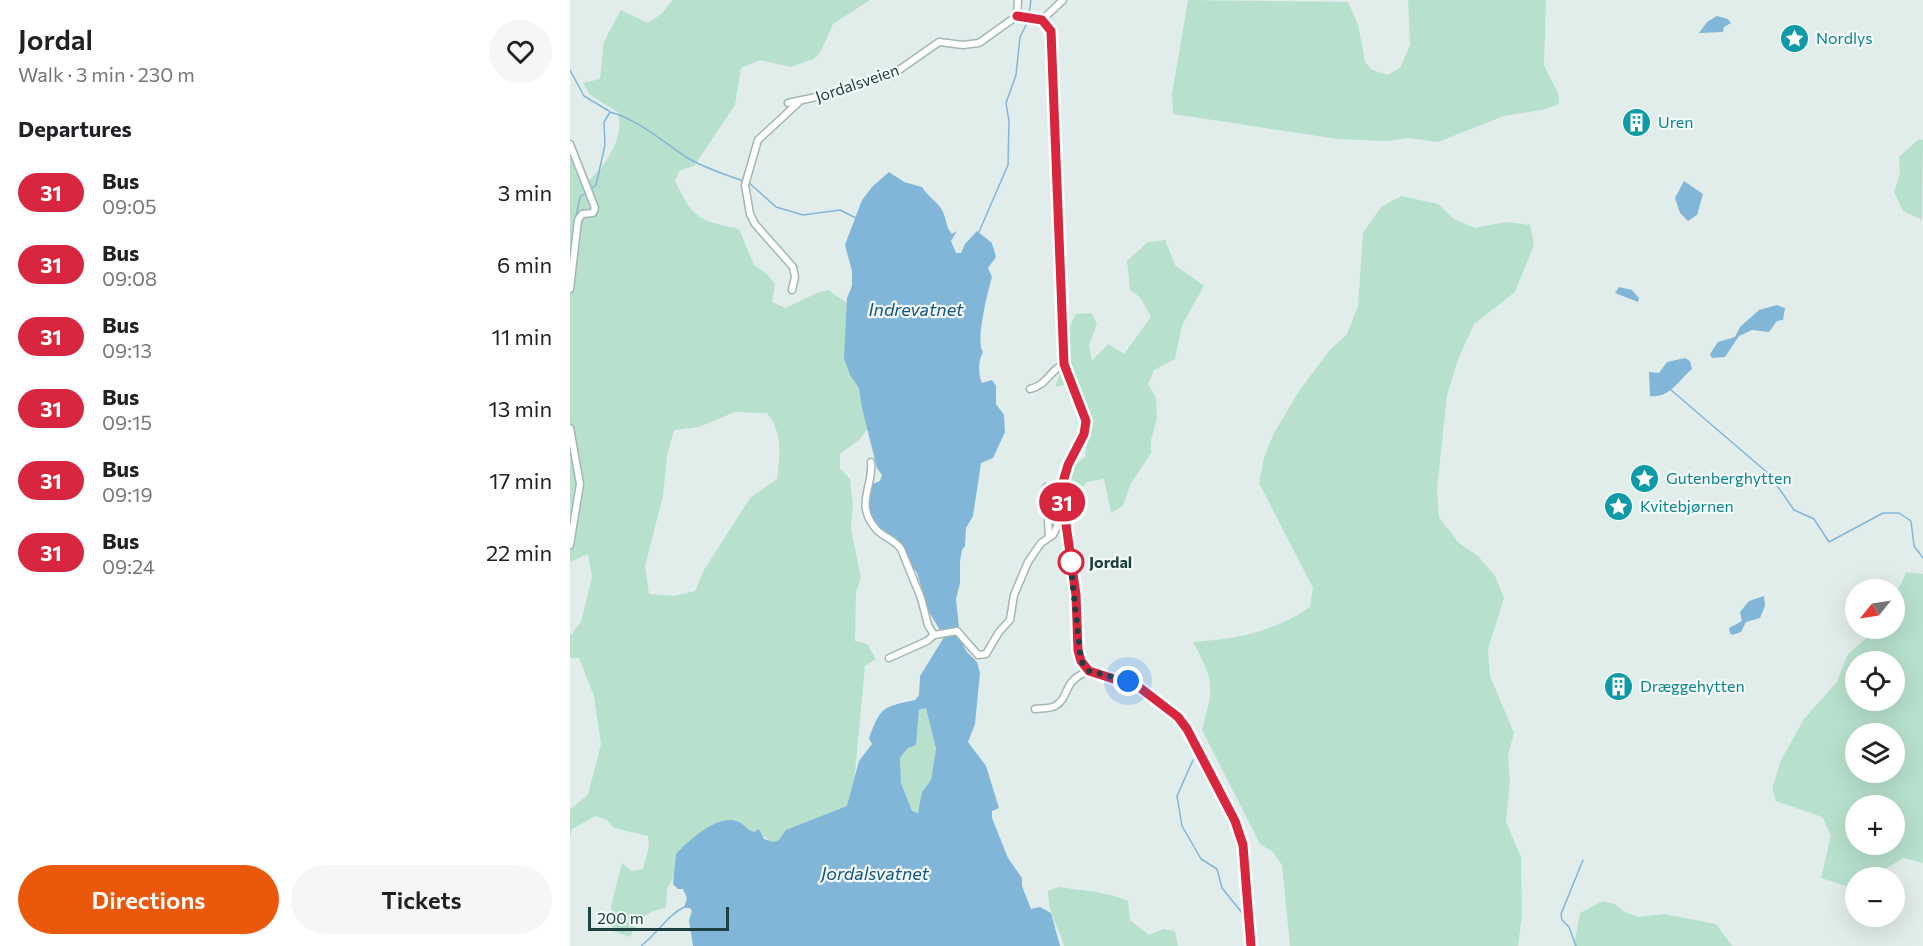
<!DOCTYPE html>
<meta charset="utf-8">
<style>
:root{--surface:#fff;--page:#f6f6f6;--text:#202124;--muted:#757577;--accent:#ea580c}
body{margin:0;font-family:Commissioner,sans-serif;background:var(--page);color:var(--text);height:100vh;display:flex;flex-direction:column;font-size:22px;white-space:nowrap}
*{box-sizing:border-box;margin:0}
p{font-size:20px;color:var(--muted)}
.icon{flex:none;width:33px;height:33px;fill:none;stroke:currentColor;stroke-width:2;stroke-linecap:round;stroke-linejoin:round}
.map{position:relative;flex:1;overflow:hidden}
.side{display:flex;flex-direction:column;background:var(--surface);width:570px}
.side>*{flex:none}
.badge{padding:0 12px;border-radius:20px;font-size:21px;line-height:39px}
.needle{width:39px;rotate:240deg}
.tools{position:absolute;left:1275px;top:579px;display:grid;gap:12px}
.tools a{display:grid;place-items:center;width:60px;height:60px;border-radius:50%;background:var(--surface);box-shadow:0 6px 24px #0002;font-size:30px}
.scale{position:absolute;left:18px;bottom:15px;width:141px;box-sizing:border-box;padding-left:6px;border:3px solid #1f4040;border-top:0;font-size:16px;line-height:21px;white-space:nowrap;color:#1f4040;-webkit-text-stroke:4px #f2f9f7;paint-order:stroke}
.you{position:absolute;width:30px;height:30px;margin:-15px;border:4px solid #fff;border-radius:50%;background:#1a73e8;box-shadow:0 0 0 9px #1a73e833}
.map>.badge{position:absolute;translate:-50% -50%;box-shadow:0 0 0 3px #fff}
h2{padding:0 18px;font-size:22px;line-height:54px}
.round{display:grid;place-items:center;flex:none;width:63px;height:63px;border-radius:32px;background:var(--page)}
.headline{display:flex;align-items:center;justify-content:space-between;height:102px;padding:0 18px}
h1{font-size:28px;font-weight:600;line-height:45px}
.button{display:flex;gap:12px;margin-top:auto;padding:12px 18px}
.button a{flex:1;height:69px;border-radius:36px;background:var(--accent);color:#fff;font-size:24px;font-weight:600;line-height:69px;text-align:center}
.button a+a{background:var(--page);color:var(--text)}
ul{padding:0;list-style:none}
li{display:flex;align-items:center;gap:18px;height:72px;padding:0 18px}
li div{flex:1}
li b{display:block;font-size:22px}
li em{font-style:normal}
li .badge{min-width:66px;font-weight:700;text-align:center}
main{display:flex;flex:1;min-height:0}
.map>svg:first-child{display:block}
</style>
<main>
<section class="side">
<div class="headline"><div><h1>Jordal</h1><p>Walk · 3 min · 230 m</p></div><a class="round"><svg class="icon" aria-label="heart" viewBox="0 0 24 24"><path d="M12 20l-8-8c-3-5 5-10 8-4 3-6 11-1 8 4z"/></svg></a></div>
<h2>Departures</h2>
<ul>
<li><span class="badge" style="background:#d7263d;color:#fff">31</span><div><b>Bus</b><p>09:05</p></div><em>3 min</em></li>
<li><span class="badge" style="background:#d7263d;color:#fff">31</span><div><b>Bus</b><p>09:08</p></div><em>6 min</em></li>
<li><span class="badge" style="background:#d7263d;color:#fff">31</span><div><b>Bus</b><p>09:13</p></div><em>11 min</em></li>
<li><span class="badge" style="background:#d7263d;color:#fff">31</span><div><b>Bus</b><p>09:15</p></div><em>13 min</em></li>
<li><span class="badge" style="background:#d7263d;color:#fff">31</span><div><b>Bus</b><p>09:19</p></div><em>17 min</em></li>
<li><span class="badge" style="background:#d7263d;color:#fff">31</span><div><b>Bus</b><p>09:24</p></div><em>22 min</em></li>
</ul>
<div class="button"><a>Directions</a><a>Tickets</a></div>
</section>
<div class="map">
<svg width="1353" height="946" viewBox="0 0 1353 946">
<rect width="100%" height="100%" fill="#e1edeb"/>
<g fill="#b7e1cd" fill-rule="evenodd">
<path d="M103,0H300L263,24L251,51L244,59L220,67L190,60L171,68L165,105L124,166L109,171L105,181C123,219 128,220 169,229L184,265L196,273L205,284L202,302L215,308L247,293L258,290L283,307L303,421L290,439L270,454V468L280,479L283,507L281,529L291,578L286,592L285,641L297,644L306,659L295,666L282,805L206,844L188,833L108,868L97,889L96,908C76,911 69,919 60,937L43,931L41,906L52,863L61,871L73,869L79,847L78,836L44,828L37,820L26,816L2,829L0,837V809L18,795L31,744L24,696L9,658H0V636L11,622L22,577L18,554L0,562V142L14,185C34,168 55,140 48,112L20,95L13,83L30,79L34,41L51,10L78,23L91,14ZM165,412L197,413C213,433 210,454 207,479L180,498L134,570L125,591L104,596L79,594L75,566L93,496L97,456L104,430L129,427Z"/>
<polygon points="618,0 778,2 788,24 795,62 802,70 818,75 830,68 840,45 838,0 976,0 974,65 988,93 989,104 972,110 934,116 868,142 838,138 817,141 767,139 603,114 602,94"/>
<polygon points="1349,139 1353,140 1352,220 1333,211 1324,192 1330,173 1329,157"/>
<path d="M831,196L868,204L884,219L905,228L936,222L960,225L964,245L945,292L904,324L889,357L877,395L867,489L869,518L889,543L908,556L925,576L934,598L918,649L920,676L944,733L938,755L940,781L936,821L951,858L952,915L948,946H720L712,865L703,852L690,844L632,730C644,686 645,683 623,642C668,639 701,633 740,607L743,588L689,483L694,458L703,435L729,391L759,351L777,334L788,306L793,233L811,207Z"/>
<path d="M595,240L605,265L634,286L612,325L605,359L584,370L578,384L586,398L587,418L581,440V453L560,485L553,506L541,513L534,479L517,482L499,503L488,504L485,494L504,465L515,457C520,431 517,406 503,383L485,387L496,358L497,331L506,314L521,313L527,324L519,345L522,361L538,344L554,354L581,317L571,298L560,290L557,261L578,242Z"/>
<path d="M1336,572L1353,574V863L1334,858L1313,870L1312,877L1286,878L1285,896L1276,886L1251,878L1261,835L1252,817L1206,801L1202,789L1211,760L1234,719L1267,682L1278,654L1307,629L1324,628L1325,597ZM1286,662H1324V700H1286ZM1286,734H1324V772H1286ZM1286,806H1324V844H1286Z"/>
<polygon points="356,708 366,749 361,781 352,792 349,813 342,811 331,783 330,758 338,748 346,745 349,710"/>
<path d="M489,887C512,891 536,891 558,901L560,920L579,935L593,929L605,931L608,946H494C488,923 478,916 478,891Z"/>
<polygon points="1033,901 1045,904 1053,911 1068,917 1094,914 1146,924 1162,946 1004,946 1010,913"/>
</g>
<g fill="#82b6d9" fill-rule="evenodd">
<polygon points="1147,16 1158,19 1161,23 1154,27 1153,32 1129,33 1137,22"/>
<path d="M319,172L334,182L352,187C358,197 367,201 372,210C377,219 375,226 382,234L387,231L381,241L386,253H391L395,244L407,231L422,243L426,257L418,268L422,277C418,291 405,342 413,352C408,360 408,375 412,383L422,380L426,386V404L434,415L435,432L423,458L411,463L403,516L396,528L395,546L392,550L390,561V583L386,599L389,628L370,630L359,612L347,573L336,558L331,543L309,529L302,518L296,496L300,485L310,481L312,475L307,468L292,408L289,388L280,375L274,358L277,298L282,286V271L275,245L292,200L302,187Z"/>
<polygon points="1114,181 1133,194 1127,215 1118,221 1110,213 1105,198"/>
<polygon points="1049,287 1062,290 1069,298 1068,302 1045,293"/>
<polygon points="1207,305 1215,308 1213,320 1207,321 1199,332 1182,330 1169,336 1155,357 1142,358 1140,354 1148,342 1165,337 1170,327 1189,310"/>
<path d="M1115,358L1120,361L1122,369C1109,380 1099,399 1080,396L1079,372L1089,373L1097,362Z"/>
<polygon points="1194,596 1195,606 1190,618 1176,622 1171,632 1162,635 1160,633 1159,628 1172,621 1170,612 1179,601"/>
<path d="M376,634H387L397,652L407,662L410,673L405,724L398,742L416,766L429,808L422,811V818L438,858L452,878V886L461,909L470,907L481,913L490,946H123L119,920L122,911L120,908H114L117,898L113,889H108L103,884L106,854C118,841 149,812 169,822C174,824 177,830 184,832L189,829L194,839L204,842L209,840L216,830L277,806L289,761L302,744L299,738C311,706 313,707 345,700L349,695L350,676ZM356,708L366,749L361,780L352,792L348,813L342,811L331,783L330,758L338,748L346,745L349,710Z"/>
</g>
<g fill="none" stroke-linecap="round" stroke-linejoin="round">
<g stroke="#82b6d9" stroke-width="1.5">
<polyline points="459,14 461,0"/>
<polyline points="0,70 14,96 39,111"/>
<polyline points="177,181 206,207 233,215 270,210 288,219"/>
<path d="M21,189L26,185L35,145L34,122L40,112C69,120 92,141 116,157C134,168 154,174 173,181"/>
<polyline points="4,227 10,197 17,192"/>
<polyline points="409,232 438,165 439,121 436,103 446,75 450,37 459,19"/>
<polyline points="1101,390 1199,474 1224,510 1244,519 1259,542 1313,513 1329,513 1341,521 1344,546 1353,558"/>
<polyline points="623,760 607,796 612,826 631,859 647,869 652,888 673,914 676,946"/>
<path d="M71,946C88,933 97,915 116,906"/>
<polyline points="1006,946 999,927 992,920 991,914 1013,860"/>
</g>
<defs>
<g id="minor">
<polyline points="447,16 448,0"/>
<polyline points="472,20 493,0"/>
<polyline points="218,103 251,96 329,70 369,42 393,45 409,43 447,16 471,19 480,27 494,364 516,421 514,434 498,465 491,490 506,595 508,650 511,661 519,671 569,687 608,717 617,729 665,821 673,845 681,946"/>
<polyline points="0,144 25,208 23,213 12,214 8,220 0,289"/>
<polyline points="222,290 225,277 223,267 185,224 180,214 175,185 188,140 229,102"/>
<path d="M460,389C476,386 480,370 494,364"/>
<polyline points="0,428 10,484 0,545"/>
<path d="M301,462C304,486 284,504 306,529C313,537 324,539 331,549L351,598L358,625L364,635L387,631L408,655L416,654L429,632L440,620L444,595L458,562L471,543L483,535L493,514"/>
<polyline points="476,487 479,537"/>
<polyline points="319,658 357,641 364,635"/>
<path d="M465,709C471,708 480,709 485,706C501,697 491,681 519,671"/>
</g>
</defs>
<use href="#minor" stroke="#a3b6b4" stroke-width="9"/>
<use href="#minor" stroke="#fff" stroke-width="6"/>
</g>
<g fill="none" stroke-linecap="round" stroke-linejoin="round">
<defs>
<polyline id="line" points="447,16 472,20 481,31 494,364 516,421 514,434 498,465 491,489 506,595 508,650 511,661 519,671 569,687 608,717 617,729 665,821 673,845 681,946"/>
</defs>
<use href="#line" stroke="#fff" stroke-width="14"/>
<use href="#line" stroke="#d7263d" stroke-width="9"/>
<polyline stroke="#1f4040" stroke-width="6" stroke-dasharray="0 10.8" points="501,562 500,559 511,661 519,671 558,681"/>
</g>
<defs>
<symbol id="sight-disc" viewBox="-11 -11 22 22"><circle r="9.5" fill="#0f9aa8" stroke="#f2f9f7"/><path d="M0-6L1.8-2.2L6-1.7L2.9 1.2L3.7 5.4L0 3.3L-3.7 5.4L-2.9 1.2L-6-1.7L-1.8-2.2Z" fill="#fff"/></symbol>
<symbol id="building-disc" viewBox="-11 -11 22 22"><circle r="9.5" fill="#0f9aa8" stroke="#f2f9f7"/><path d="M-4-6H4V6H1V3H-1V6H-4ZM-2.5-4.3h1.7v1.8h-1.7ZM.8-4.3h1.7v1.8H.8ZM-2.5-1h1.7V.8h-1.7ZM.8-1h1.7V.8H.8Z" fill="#fff"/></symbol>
</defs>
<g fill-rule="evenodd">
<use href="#sight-disc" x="1208" y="22" width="33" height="33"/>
<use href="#building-disc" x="1050" y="106" width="33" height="33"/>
<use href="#sight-disc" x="1058" y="462" width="33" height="33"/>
<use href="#sight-disc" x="1032" y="490" width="33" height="33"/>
<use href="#building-disc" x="1032" y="670" width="33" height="33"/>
</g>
<circle fill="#fff" stroke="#d7263d" stroke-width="3" cx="501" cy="562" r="12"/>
<g text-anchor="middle" stroke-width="4.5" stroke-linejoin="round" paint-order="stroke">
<g font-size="16" fill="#0d838f" stroke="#f2f9f7" text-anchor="start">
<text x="1246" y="44">Nordlys</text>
<text x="1088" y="128">Uren</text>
<text x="1096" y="484">Gutenberghytten</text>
<text x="1070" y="512">Kvitebjørnen</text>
<text x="1070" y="692">Dræggehytten</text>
</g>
<g font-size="16" fill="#1f4040" stroke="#f2f9f7">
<text transform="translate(287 83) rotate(-19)" y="6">Jordalsveien</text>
</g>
<g font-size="16" font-weight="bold" fill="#1f4040" stroke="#f2f9f7" text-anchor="start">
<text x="519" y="568">Jordal</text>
</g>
<g font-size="18" font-style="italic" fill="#125483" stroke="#f2f9f7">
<text x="346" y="316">Indrevatnet</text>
<text x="305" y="880">Jordalsvatnet</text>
</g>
</g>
</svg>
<div class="tools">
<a><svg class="needle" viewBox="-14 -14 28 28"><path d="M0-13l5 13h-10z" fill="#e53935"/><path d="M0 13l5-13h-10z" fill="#757577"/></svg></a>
<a><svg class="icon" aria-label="locate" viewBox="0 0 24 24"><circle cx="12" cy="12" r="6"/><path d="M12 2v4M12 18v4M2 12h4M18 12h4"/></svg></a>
<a><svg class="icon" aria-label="layers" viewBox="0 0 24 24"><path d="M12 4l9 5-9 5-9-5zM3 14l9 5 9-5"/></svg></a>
<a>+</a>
<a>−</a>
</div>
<div class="scale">200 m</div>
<div class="you" style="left:558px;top:681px"></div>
<b class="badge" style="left:492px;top:502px;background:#d7263d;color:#fff">31</b>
</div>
</main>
